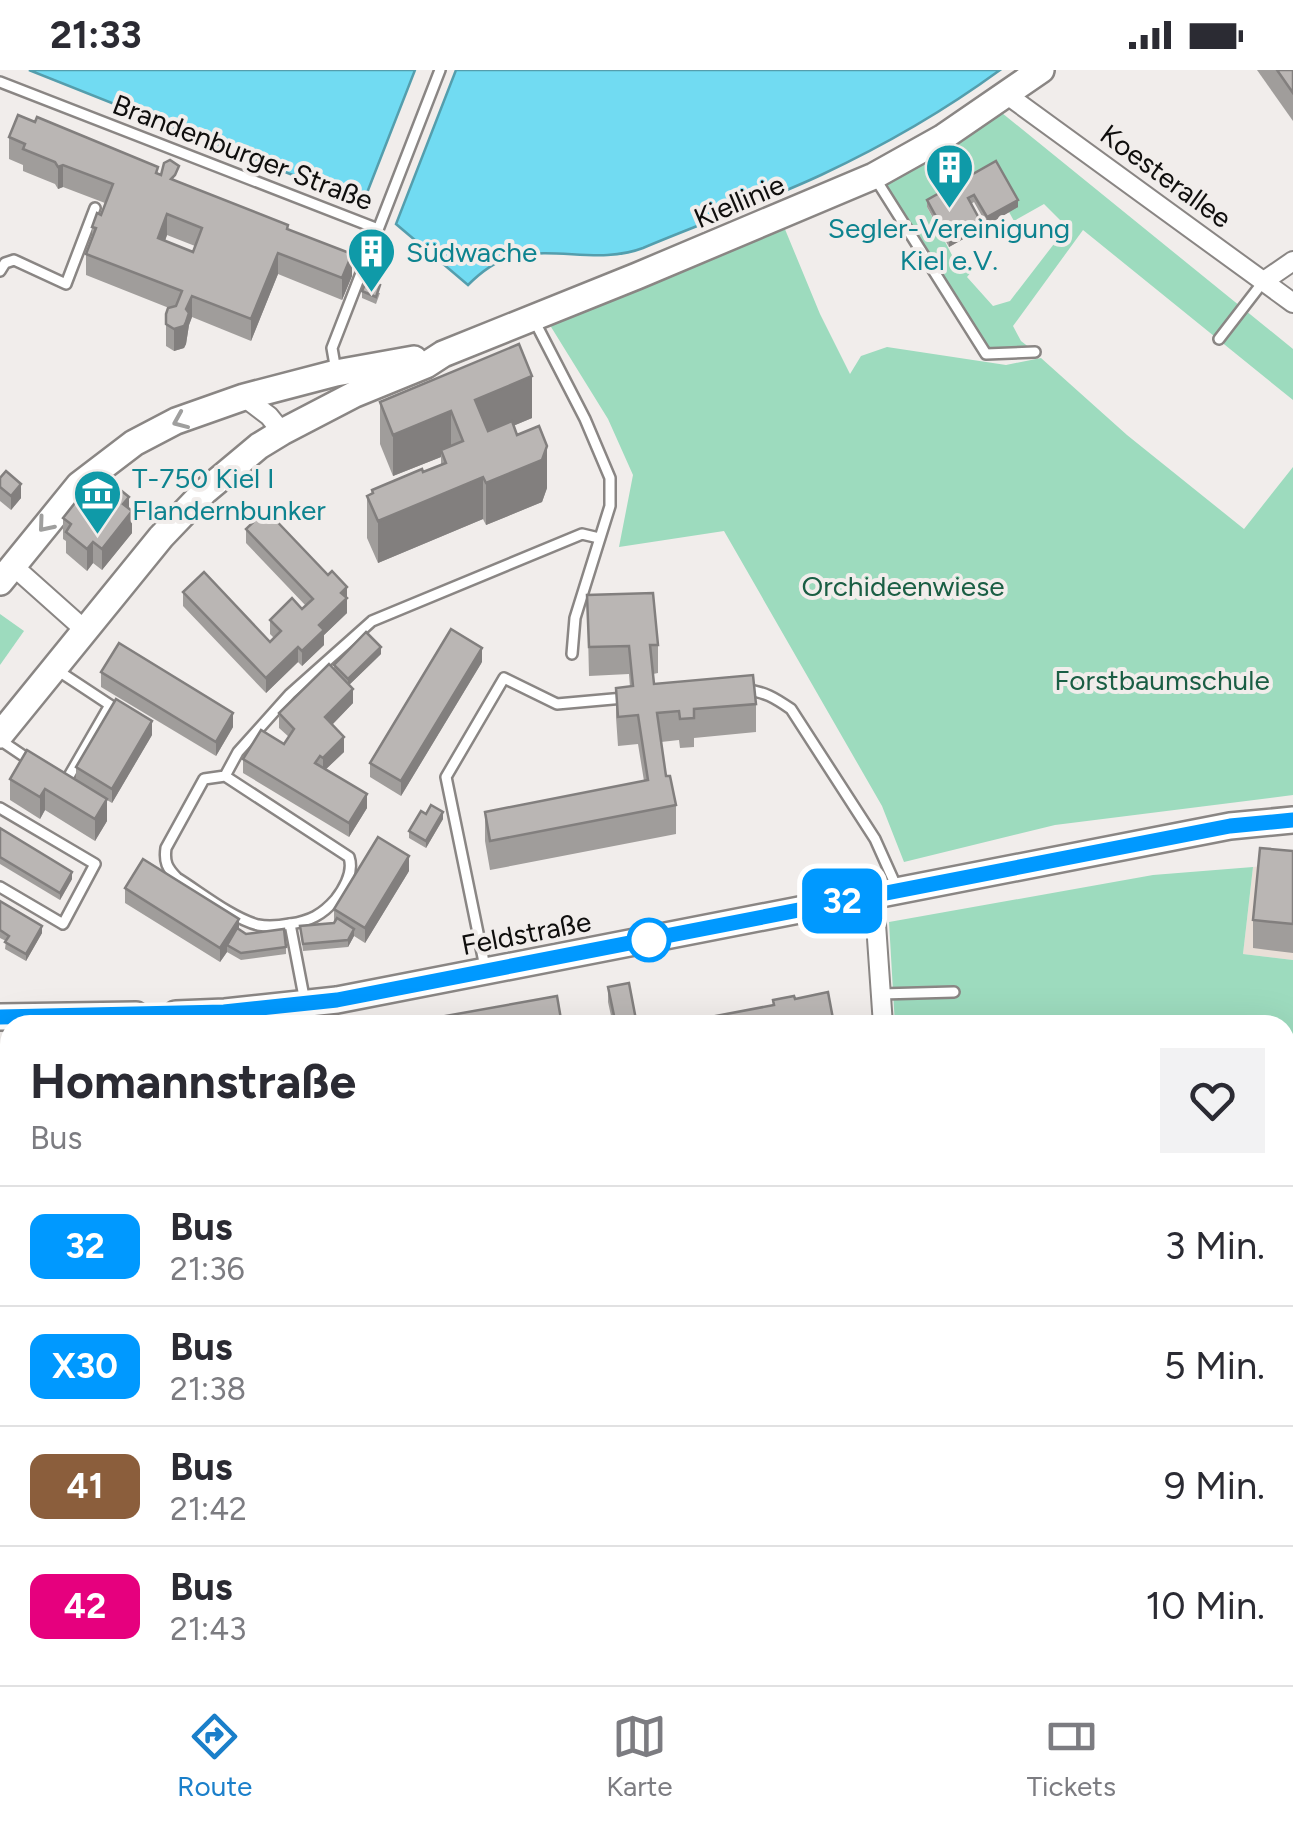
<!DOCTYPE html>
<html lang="de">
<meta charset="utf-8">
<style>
:root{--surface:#fff;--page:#f2f2f3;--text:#2b2b33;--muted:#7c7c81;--line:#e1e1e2;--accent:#1a7fca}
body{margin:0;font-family:Figtree,sans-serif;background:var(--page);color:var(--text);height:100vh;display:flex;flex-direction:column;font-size:38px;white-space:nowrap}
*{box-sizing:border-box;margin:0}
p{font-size:32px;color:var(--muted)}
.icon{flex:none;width:55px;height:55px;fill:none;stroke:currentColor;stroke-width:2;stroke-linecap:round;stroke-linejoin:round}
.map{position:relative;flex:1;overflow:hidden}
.side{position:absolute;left:0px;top:945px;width:1295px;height:670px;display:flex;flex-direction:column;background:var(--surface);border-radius:30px 30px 0 0;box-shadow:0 10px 40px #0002}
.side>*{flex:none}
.badge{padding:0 20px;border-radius:15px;font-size:35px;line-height:65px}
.map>.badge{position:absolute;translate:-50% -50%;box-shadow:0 0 0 5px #fff}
.round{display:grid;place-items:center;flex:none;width:105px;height:105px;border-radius:0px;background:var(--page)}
.summary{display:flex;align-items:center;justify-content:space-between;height:170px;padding:0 30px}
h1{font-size:48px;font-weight:700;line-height:75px}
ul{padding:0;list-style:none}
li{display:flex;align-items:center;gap:30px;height:120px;padding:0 30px;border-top:2px solid var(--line)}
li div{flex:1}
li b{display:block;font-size:38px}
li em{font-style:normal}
li .badge{min-width:110px;font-weight:700;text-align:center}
.status{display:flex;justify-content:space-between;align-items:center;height:70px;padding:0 50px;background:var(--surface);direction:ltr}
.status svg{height:28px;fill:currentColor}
.tab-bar{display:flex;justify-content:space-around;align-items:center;height:140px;border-top:2px solid var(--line);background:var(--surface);font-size:28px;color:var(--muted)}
.tab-bar a{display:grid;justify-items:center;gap:5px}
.tab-bar .active{color:var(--accent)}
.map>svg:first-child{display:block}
</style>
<div class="status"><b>21:33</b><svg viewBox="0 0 49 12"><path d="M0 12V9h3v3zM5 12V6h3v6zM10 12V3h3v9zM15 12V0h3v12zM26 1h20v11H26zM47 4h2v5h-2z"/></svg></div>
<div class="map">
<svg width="1293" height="1615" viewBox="0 0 1293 1615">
<rect width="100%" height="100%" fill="#f1edeb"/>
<polygon fill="#e9dfd7" points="1293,793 1293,890 1243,884 1253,797"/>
<g fill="#9ddbbe" fill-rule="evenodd">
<path d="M1002,43L1293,279V330L1083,160L1013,256L1021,271L1035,282L986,284L880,115L969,67ZM996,99L1009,142L1014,151L1044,134L1067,157L1010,231L993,236L967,207L972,201L953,187L927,137Z"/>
<polygon points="782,152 820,244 850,304 861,286 887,277 1006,295 1041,288 1127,365 1244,459 1293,397 1293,725 1055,755 904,792 882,736 724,461 619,477 633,405 608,349 548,252"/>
<polygon points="0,544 24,561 0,595"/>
<polygon points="1253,797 1243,884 1293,890 1293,1394 1285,1393 1285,955 895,955 889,852 1153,805"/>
</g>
<g fill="#71dbf2" stroke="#549ead" stroke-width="2.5">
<polygon points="29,0 415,0 363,133"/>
<path d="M456,0H1000C944,41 883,76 821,105C763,132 702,153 643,178C601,194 558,177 516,186C498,189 481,202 468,215L396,154Z"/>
</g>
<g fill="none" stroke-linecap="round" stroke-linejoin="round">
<defs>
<g id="lane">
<polyline points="0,12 378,159"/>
<polyline points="875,108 986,284 1035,282"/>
<polyline points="0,201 5,193 14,190 66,214 95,138"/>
<polyline points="534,250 585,349 610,408 610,436 575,548 572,584"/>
<polyline points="1219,269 1263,212"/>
<polyline points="336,301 332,278 440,0"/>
<polyline points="57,600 110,635 65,713"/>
<path d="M745,620C764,621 775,628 791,639L875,769L897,818"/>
<polyline points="0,670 31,691"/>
<path d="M225,706L349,787C354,802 345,817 336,829C322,845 310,851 290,854C279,856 269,857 258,855C232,848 201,823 177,808C167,798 164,792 166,778L204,709L225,706L238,682L290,624L372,551L582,464L599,468"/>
<polyline points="0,738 95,794 63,854 0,817"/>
<polyline points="290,854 305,932"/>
<polyline points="485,897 446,707 504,608 557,634 624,628"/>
<polyline points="881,924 954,922"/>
<polyline points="1043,1615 1045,1605"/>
</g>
<g id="street">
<polyline points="1006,24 1293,233"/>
<polyline points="1264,211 1293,191"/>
<polyline points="244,327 269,346 282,362"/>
<polyline points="12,495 86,561"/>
<polyline points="874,825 883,955"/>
<polyline points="357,1605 359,1615"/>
</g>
<g id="secondary">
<polyline points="0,512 79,415 134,373 176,351 244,327 336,303 414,289"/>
<polyline points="0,665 161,467 204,422 259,376 282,362 355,324 426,295 443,284 637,206 874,106 942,68 1041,0"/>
<polyline points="176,944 225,942 337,930 1230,756 1293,750"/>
<polyline points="0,947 136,945"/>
<polyline points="0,1591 10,1589"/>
<polyline points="830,1605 879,1615"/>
</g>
</defs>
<use href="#lane" stroke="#8a8684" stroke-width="14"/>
<use href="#street" stroke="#8a8684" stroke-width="22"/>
<use href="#secondary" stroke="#8a8684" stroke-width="30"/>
<use href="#lane" stroke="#fff" stroke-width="9"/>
<use href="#street" stroke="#fff" stroke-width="18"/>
<use href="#secondary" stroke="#fff" stroke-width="25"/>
</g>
<g fill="#a09d9b" fill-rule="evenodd">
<polygon points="1257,0 1293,0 1293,51"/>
<path d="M9,67L158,104L288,159L352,206L342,230L278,204L251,271L192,247L189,255L186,274L184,278L174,281L166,276V244L169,238L86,205V184L92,169V157L101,145L105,133L63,117L58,119L55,114L23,101V95L9,89ZM167,165L195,176L193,182L165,171Z"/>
<polygon points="996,91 1018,137 987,155 974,132 971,134 981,159 949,177 927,137 927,130"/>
<polygon points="362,221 380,223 376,234 362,228"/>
<polygon points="380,332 532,348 513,356 547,418 542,432 486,455 483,449 378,493 367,468 367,426 372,424 372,420 441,395 441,387 393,406 380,374"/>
<polygon points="0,408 21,428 11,440 0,431"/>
<polygon points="129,439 132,463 102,500 93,493 87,501 66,483 66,471 63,469 63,448"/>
<polygon points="246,459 347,517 347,543 324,565 324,575 302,596 298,592 266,623 183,536 183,522 270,572 274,568 270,564 270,550 302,539 306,536 246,473"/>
<polygon points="587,525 658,575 658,603 653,604 654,614 756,634 756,662 694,668 694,677 680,678 679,670 661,672 666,706 676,735 676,764 490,800 485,771 485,742 644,711 638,674 618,676 616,647 616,618 630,617 629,604 589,606"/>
<polygon points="381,584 349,615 353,633 332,655 344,682 326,699 367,738 349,767 243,703 243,689 284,674 289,667 279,658 279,643 334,599 334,595"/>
<polygon points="482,592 401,726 370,707 370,693"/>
<polygon points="101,602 233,657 216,686 101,617"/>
<polygon points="152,665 112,733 107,730 107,751 95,771 45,740 40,749 10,730 10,709 76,710 76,697"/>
<polygon points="426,744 443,749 426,778 409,768 409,761"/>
<polygon points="0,758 72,809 60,830 0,794"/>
<polygon points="1293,781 1293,883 1253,878 1253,850"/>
<polygon points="409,801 365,873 354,866 348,877 303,881 300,856 334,853 334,839"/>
<polygon points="125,818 239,860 246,864 286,877 286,884 241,890 227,882 220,892 125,833"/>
<polygon points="0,831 42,863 26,891 5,879 6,871 0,868"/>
<polygon points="608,917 637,955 613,955 608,932"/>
<polygon points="10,1044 10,1104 0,1105 0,1045"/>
<polygon points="10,1214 10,1276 0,1278 0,1215"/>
<polygon points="10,1312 10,1386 0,1387 0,1313"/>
<polygon points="1293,1370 1293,1449 1288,1449 1288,1407"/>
<polygon points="1285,1452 1289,1482 1293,1482 1292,1546 1285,1545 1285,1498 1286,1498 1285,1497"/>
<polygon points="0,1473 8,1515 10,1508 10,1546 8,1524 5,1525 6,1558 0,1559"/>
<polygon points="1285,1553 1293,1554 1292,1608 1273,1605 1285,1605"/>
<polygon points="72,1605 349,1605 354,1615 72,1615"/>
<polygon points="439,1605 626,1605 625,1615 439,1614"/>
<polygon points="1107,1605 1134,1605 1134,1607"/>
<polygon points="1206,1605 1236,1605 1235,1608"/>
</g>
<g fill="#827f7e">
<polygon points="63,95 63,117 58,119 58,97"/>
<polygon points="1018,130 1018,137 987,155 987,147"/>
<polygon points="167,144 167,165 158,190 158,168"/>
<polygon points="981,152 981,159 949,177 949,170"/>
<polygon points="278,183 278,204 251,271 251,249"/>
<polygon points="352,184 352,206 342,230 342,208"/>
<polygon points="192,226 192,247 189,255 186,274 184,278 174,281 174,259"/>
<polygon points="532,306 532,348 475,372 475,330"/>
<polygon points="451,341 451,383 441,380 441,387 393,406 393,365"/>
<polygon points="547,376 547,418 542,432 486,455 486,413"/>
<polygon points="483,407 483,449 378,493 378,451"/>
<polygon points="21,414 21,428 11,440 11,426"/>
<polygon points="129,427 129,445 132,441 132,463 102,500 102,479 123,434"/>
<polygon points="93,472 93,493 87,501 87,479"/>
<polygon points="347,517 347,543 324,565 324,575 302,596 302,581 341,523"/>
<polygon points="298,577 298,592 266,623 266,608"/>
<polygon points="381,577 381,584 348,616 348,609"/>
<polygon points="482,578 482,592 401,726 401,711"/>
<polygon points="353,619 353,633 325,662 325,647"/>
<polygon points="233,643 233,657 216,686 216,672"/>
<polygon points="152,651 152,665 112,733 112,719"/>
<polygon points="344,667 344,682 323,702 323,688"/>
<polygon points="45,719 45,740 40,749 40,727"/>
<polygon points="367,724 367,738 349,767 349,753"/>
<polygon points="107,729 107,751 95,771 95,749"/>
<polygon points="443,742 443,749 426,778 426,771"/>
<polygon points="409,786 409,801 365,873 365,858"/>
<polygon points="72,802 72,809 60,830 60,823"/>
<polygon points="239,849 239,864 227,875 227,882 220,892 220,878"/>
<polygon points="42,856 42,863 26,891 26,884"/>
<polygon points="354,859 354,866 348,877 348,870"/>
<polygon points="10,1158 10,1187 0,1190 0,1161"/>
<rect x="274" y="1605" width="6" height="10"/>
<rect x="303" y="1605" width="7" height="10"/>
<polygon points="614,1605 626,1605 625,1615 614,1615"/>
</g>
<g fill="#bab6b4" stroke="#827f7e" stroke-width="2.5" fill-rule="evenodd">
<polygon points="1277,0 1293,0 1293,23"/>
<path d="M18,45L35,52L37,47L158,97L156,103L161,105L164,93L170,90L179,96L175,105L171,109L288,155L287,159L352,184L342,208L278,183L251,249L192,226L186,239L189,243L186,252L184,256L174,259L166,254V244L168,238L176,236L182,221L86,184L96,158L92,157L97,143L101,145L113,114L63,95L58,97L55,92L23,79L25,74L9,67ZM167,144L202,158L193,182L158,168Z"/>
<polygon points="996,91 1018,130 987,147 974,125 968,128 981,152 949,170 927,130"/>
<polygon points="367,210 380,215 376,227 362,221"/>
<polygon points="519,274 532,306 475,330 488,361 512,351 517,365 539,356 547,376 542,390 486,413 483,407 378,451 367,426 373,423 372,420 422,399 423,402 446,393 441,380 463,371 451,341 393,365 380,332"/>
<polygon points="6,401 21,414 11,426 0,417 0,408"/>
<polygon points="107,409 129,427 123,434 132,441 102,479 93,472 87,479 66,462 71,454 63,448 93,410 101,417"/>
<polygon points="266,440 328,505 332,501 347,517 341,523 347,528 319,555 324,560 302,581 298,577 266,608 183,522 204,502 270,572 281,561 270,550 292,528 302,539 313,529 246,459"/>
<polygon points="653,523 658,575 650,575 654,614 753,605 756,634 694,639 694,648 680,649 679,641 657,643 666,706 670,706 676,735 490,771 485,742 648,710 638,645 618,647 616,618 633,616 629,576 589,577 587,525"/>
<polygon points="451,559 482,578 401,711 370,693"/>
<polygon points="366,562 381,577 348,609 334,595"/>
<polygon points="119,573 233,643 216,672 101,602"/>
<polygon points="329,594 353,619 325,647 344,667 323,688 320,686 315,693 367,724 349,753 243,689 261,660 284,674 294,659 279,643"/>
<polygon points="116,629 152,651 112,719 76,697"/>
<polygon points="27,680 107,729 95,749 45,719 40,727 10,709"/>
<polygon points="431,735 443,742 426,771 409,761 421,741 426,744"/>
<polygon points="0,758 72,802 60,823 0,787"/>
<polygon points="378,767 409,786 365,858 334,839"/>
<polygon points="1260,778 1293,781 1293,854 1253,850"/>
<polygon points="143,789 239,849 220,878 125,818"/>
<polygon points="0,831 42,856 26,884 5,872 9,866 0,860"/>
<polygon points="337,848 354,859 348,870 303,874 300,856 334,853"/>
<polygon points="237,858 246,864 284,859 286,877 241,883 227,875"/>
<polygon points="629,913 637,955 616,955 608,917"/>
<polygon points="828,922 834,954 827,955 668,955 774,935 773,930 794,926 795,929"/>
<polygon points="557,926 562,955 395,955"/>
<polygon points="259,941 259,944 266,944 268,955 67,955 66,951 74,950 74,947"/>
<polygon points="10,1044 10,1075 0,1077 0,1045"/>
<polygon points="10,1124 10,1158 0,1161 0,1126"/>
<polygon points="10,1214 10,1248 0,1249 0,1215"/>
<polygon points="10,1312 10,1344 0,1345 0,1313"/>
<polygon points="1293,1370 1293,1407 1288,1407"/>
<polygon points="1285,1452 1291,1453 1289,1482 1293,1482 1293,1494 1286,1493 1287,1490 1285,1489"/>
<polygon points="0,1473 2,1473 8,1517 5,1517 4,1507 0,1507"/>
<polygon points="1285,1498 1293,1499 1292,1532 1285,1531"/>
<polygon points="0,1507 4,1507 6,1530 0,1530"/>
<polygon points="1285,1553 1293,1554 1292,1586 1285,1585"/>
<polygon points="10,1603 10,1605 32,1605 33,1615 0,1615 0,1604"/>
<polygon points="36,1605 66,1605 67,1613 36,1614"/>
<polygon points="73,1605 157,1605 158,1615 82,1615 81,1610 74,1612"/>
<polygon points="157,1605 203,1605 204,1614 158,1615"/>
<polygon points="204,1605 232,1605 233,1615 194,1615 204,1614"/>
<polygon points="321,1605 349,1605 354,1615 326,1615"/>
<polygon points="900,1609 928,1614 899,1615"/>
<polygon points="671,1610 689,1613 688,1615 670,1615"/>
</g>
<defs><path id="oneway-chevron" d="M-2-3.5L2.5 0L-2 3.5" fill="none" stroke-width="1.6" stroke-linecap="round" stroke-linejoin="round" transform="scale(2.5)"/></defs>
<g stroke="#9f9f9e">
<use href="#oneway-chevron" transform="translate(180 351) rotate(157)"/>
<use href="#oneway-chevron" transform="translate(45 455) rotate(130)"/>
</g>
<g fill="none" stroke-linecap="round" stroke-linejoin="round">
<defs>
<polyline id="line" points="0,947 224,942 337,930 1230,756 1293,750"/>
</defs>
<use href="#line" stroke="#fff" stroke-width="22"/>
<use href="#line" stroke="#09f" stroke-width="15"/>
</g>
<defs>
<symbol id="building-pin" viewBox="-11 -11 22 30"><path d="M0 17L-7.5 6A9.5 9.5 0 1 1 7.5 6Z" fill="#0f9aa8" stroke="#f1edeb"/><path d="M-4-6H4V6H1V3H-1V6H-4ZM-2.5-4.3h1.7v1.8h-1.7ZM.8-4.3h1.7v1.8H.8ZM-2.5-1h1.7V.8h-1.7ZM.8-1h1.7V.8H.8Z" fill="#fff"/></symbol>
<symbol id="museum-pin" viewBox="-11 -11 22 30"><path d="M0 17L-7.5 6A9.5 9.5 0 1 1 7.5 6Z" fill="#0f9aa8" stroke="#f1edeb"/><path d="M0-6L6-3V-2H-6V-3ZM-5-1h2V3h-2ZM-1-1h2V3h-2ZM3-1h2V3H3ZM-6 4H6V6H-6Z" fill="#fff"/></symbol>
</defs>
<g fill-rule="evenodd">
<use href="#building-pin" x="922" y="70" width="55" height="75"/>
<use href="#building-pin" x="344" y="154" width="55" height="75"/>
<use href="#museum-pin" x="70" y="396" width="55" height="75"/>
</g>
<circle fill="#fff" stroke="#09f" stroke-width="5" cx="649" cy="870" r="20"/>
<g text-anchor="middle" stroke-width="8" stroke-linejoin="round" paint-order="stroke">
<g font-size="28" fill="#0f0e0d" stroke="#f1edeb">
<text transform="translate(243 82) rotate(21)" y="10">Brandenburger Straße</text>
<text transform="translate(1166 106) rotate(36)" y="10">Koesterallee</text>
<text transform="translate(739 131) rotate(-23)" y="10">Kiellinie</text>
<text transform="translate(526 863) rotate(-11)" y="10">Feldstraße</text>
</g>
<g font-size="28" fill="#0d838f" stroke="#f1edeb" text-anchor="start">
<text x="949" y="168" text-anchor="middle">Segler-Vereinigung<tspan x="949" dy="32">Kiel e.V.</tspan></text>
<text x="406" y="192">Südwache</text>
<text x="132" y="418">T-750 Kiel I<tspan x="132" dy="32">Flandernbunker</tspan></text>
</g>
<g font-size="28" fill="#1a5e44" stroke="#f1edeb">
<text x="903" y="526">Orchideenwiese</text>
<text x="1162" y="620">Forstbaumschule</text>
</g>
</g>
</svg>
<b class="badge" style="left:842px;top:831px;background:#09f;color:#fff">32</b>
<section class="side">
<div class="summary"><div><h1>Homannstraße</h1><p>Bus</p></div><a class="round"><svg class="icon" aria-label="heart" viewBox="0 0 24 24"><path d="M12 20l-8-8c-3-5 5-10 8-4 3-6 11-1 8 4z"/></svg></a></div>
<ul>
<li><span class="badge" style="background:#09f;color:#fff">32</span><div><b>Bus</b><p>21:36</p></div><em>3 Min.</em></li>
<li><span class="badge" style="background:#09f;color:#fff">X30</span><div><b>Bus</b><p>21:38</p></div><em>5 Min.</em></li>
<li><span class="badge" style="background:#8b5e3c;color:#fff">41</span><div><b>Bus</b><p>21:42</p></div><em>9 Min.</em></li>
<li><span class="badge" style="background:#e6007e;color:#fff">42</span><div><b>Bus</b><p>21:43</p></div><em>10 Min.</em></li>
</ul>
</section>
</div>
<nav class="tab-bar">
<a class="active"><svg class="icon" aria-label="directions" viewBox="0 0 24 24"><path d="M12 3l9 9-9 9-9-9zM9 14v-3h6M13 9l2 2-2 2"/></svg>Route</a>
<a><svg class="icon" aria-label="map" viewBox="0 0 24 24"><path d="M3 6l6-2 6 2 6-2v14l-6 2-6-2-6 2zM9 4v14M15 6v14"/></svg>Karte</a>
<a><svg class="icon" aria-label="tickets" viewBox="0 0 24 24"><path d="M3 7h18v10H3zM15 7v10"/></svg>Tickets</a>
</nav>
